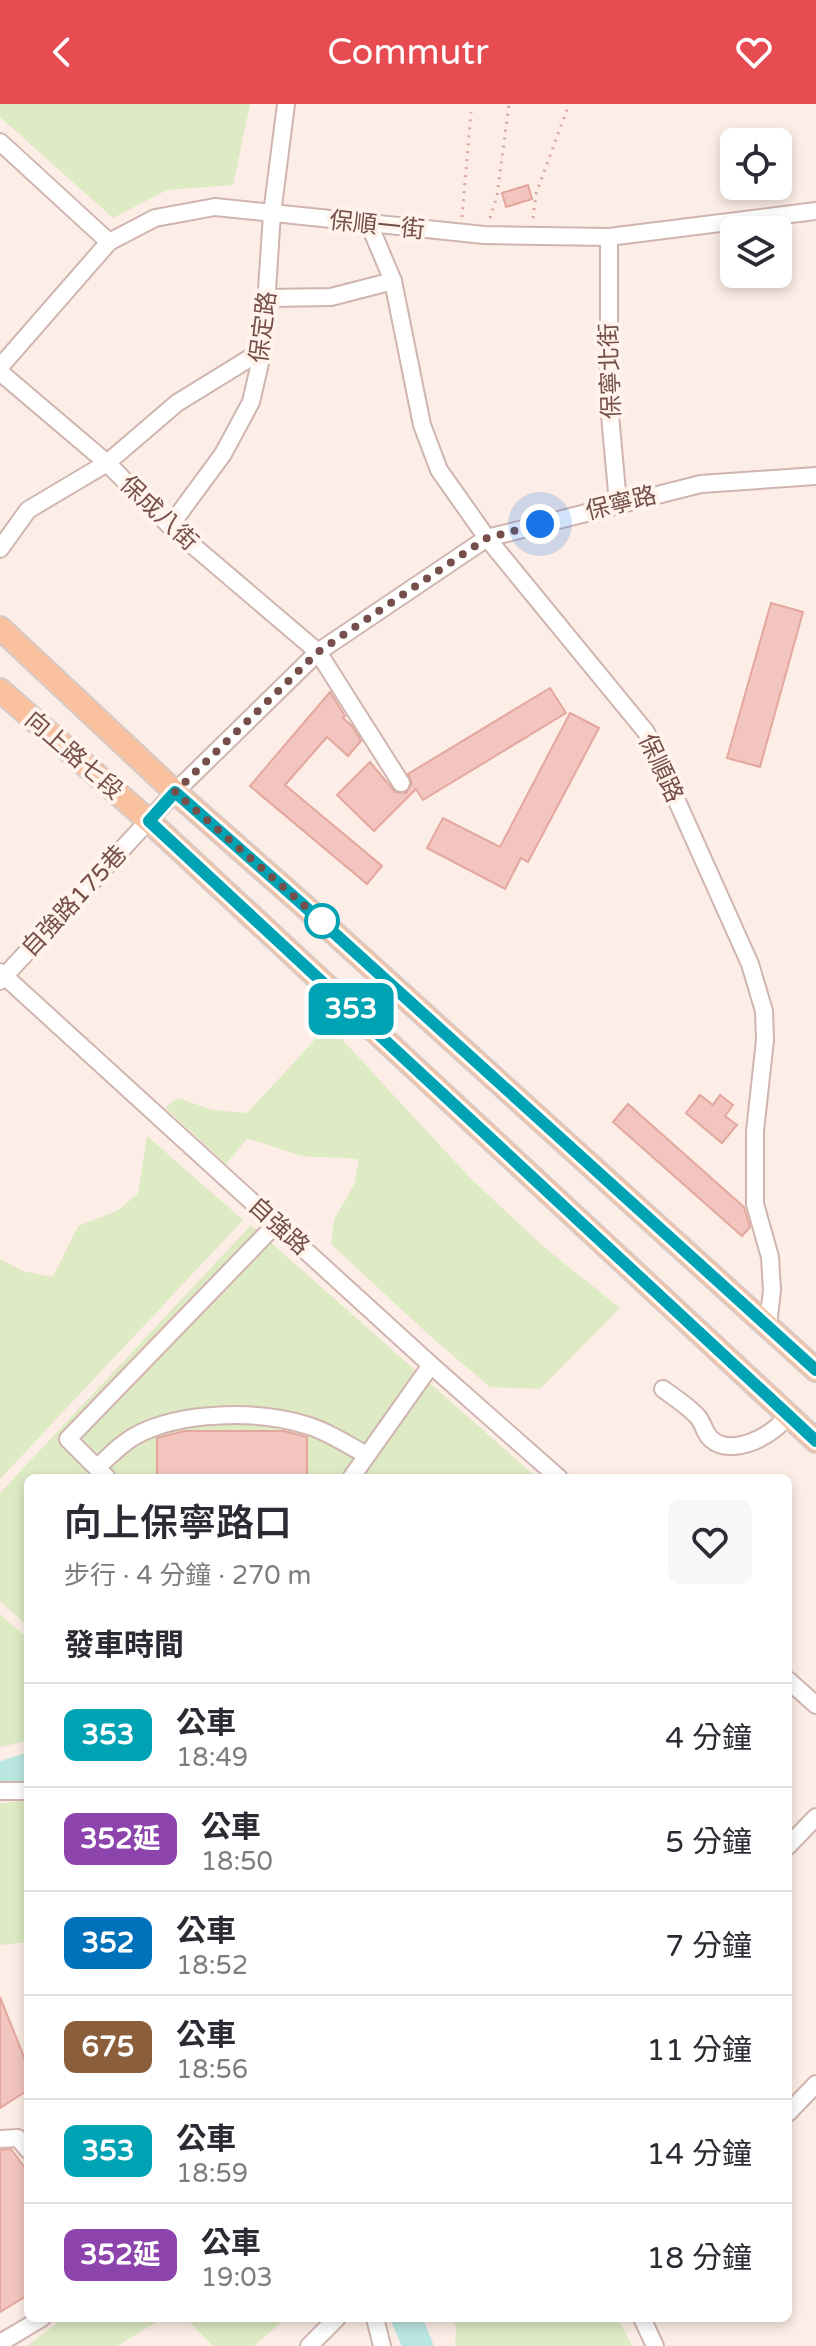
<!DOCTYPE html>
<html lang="zh-TW">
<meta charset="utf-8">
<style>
:root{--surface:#fff;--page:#f7f7f7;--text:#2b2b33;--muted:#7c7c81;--line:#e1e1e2;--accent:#e64c51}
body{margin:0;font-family:"Varela Round","Noto Sans TC",sans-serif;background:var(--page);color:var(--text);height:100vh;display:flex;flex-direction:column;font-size:30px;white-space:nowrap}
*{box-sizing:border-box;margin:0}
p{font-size:26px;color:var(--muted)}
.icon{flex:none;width:44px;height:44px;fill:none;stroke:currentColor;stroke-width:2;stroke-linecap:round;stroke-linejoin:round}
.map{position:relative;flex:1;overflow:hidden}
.sheet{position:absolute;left:24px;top:1370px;width:768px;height:848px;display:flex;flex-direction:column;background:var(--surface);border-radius:12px;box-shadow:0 4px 12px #0003}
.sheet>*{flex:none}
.badge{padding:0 16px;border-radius:12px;font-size:28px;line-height:52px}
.controls{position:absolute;left:720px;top:24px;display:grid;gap:16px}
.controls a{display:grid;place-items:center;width:72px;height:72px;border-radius:12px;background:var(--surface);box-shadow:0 4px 12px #0003;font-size:40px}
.you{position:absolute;width:40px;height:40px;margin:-20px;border:6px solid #fff;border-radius:50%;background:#1a73e8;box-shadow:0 0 0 12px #1a73e833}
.map>.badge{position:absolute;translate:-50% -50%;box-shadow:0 0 0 4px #fff}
h2{padding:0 40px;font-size:30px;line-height:72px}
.round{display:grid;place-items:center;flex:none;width:84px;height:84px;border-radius:12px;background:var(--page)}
.headline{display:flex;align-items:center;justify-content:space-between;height:136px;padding:0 40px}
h1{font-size:38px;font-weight:600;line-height:60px}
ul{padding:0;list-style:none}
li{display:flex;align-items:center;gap:24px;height:104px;padding:0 40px;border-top:2px solid var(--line)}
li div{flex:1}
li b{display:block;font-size:30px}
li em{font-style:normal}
li .badge{min-width:88px;font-weight:700;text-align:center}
header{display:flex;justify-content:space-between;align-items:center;height:104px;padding:0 40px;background:var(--accent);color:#fff;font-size:36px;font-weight:600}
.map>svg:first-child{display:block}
</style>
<header><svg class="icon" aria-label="back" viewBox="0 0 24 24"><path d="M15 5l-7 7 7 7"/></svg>Commutr<svg class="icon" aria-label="heart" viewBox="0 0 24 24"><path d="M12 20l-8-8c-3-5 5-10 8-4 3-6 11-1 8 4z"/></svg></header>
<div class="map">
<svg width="816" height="2242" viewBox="0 0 816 2242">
<rect width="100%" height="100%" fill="#fceee6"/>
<g fill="#ddeac4">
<polygon points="0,0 250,0 233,81 167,86 113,114 0,13"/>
<path d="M326,918L470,1074L545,1144L620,1204L540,1285L490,1283L430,1232L331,1140L334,1116L354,1081L359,1056C338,1051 314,1056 295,1050C279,1045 264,1038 247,1035L226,1060L165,1004L178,994L213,1006L247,1009L312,939Z"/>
<polygon points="147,1032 243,1116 0,1375 0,1155 23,1167 53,1173 78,1122 117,1107 138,1090"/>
<polygon points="251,1121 537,1374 28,1374 28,1522 0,1497 0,1389"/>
<polygon points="0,1510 28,1535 28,1637 0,1643"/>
<polygon points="28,1695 28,1838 0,1841 0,1700"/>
<polygon points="64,2214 163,2214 117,2242 27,2242"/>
<polygon points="186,2214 286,2214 254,2242 213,2242"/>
<polygon points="452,2214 618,2214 632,2242 455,2242 456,2222"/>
</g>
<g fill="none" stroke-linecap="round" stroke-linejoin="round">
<g stroke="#bae6e1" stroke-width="30">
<polyline points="0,1673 28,1664"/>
<polyline points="406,2214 418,2242"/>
</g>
</g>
<g fill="#f2c5be" stroke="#e4a79e" stroke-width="2">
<polygon points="528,81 532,95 506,103 502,89"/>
<polygon points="771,499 803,508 760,663 727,654"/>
<polygon points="550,584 566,609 423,696 416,685 374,727 337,691 370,658 395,688 406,689 412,679 408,670"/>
<polygon points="330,588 345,612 343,614 352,622 361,637 348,652 327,633 285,681 382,762 367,780 250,682"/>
<polygon points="570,609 599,624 528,758 521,754 505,785 427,744 443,714 500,743"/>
<polygon points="700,991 713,1001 720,991 733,1001 725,1012 737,1021 722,1039 686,1009"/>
<polygon points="628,1000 744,1103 750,1123 742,1132 613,1018"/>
<polygon points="184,1327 284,1327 307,1333 307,1374 157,1374 157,1334"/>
<polygon points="0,1893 28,1963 28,1986 0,2004"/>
<polygon points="11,2045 28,2068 28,2191 0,2208 0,2046"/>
</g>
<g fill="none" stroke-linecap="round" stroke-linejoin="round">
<defs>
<g id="minor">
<polyline points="0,38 109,138"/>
<polyline points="369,120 393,177 422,321 439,366 487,434 646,628 750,860 764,907 765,936 755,1027 755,1100 770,1153 772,1186 768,1221"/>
<polyline points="609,133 609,300 618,399"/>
<polyline points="268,194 331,193 393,177"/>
<polyline points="0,263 109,138 155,114 215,103 484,131 609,133 816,107"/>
<polyline points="0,268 107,359 170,422 318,548 401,679"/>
<polyline points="170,422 223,350 251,298 263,246 272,110 286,0"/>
<polyline points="0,445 28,406 107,359 177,299 263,246"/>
<polyline points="0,868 431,1261 559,1374"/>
<polyline points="0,877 175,688 318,548 487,434 701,380 816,372"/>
<path d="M663,1285C675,1294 688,1302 698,1313C703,1319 705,1330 711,1335C732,1354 776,1331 788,1310"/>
<path d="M97,1364C109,1352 121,1340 135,1332C180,1307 258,1306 306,1321C328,1327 347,1341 367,1351"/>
<polyline points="107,1374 68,1335 276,1120"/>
<polyline points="351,1374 431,1261"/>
<polyline points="788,1576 816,1601"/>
<polyline points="0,1687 28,1687"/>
<polyline points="788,1742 816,1713"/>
<polyline points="788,2009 816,1980"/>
<polyline points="0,2035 18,2034 28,2046"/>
<polyline points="375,2214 382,2242"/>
<polyline points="642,2214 655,2242"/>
<polyline points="0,2239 42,2214"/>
<polyline points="309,2242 337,2214"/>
</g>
<g id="major">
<polyline points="0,524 175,688 301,799 816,1266"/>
<polyline points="0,586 149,717 816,1337"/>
</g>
</defs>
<use href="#minor" stroke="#d0b5af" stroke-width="20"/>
<use href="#major" stroke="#d6cac9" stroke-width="26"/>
<g stroke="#d7a8a1" stroke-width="3" stroke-dasharray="2 6" stroke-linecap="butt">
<polyline points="462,113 471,8"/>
<polyline points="490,114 497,92 509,0"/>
<polyline points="533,114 536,90 569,0"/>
</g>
<use href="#minor" stroke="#fff" stroke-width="16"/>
<use href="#major" stroke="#fac19f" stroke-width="22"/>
</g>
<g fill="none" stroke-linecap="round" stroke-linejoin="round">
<defs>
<polyline id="line" points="816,1266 301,799 175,688 149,717 816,1337"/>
</defs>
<use href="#line" stroke="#fff" stroke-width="18"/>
<use href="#line" stroke="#00a3b4" stroke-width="12"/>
<polyline stroke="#764f4b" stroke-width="8" stroke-dasharray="0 14.4" points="322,817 324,819 175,688 318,548 487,434 540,420"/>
</g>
<circle fill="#fff" stroke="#00a3b4" stroke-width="4" cx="322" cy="817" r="16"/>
<g text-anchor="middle" stroke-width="8" stroke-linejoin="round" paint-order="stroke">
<g font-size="24" fill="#764f4b" stroke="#fff3ec">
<text transform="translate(377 121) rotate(6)" y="8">保順一街</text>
<text transform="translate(263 223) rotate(-83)" y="8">保定路</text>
<text transform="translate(610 267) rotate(-92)" y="8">保寧北街</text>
<text transform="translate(621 399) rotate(-14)" y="8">保寧路</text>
<text transform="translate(159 409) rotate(43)" y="8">保成八街</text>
<text transform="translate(74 651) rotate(41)" y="8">向上路七段</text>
<text transform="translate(661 664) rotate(65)" y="8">保順路</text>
<text transform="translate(74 797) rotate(-47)" y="8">自強路175巷</text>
<text transform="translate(279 1122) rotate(42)" y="8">自強路</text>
</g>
</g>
</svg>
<div class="controls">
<a><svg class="icon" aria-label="locate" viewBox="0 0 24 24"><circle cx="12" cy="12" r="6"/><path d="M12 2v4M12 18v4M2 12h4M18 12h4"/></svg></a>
<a><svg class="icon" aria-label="layers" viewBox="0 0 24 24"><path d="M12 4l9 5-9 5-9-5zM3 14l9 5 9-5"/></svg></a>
</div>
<div class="you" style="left:540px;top:420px"></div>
<b class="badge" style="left:351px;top:905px;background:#00a3b4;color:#fff">353</b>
<section class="sheet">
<div class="headline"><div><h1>向上保寧路口</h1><p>步行 · 4 分鐘 · 270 m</p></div><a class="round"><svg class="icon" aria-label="heart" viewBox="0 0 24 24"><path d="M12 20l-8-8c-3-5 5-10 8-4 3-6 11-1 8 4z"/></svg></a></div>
<h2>發車時間</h2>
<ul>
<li><span class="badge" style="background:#00a3b4;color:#fff">353</span><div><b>公車</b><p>18:49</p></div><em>4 分鐘</em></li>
<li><span class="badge" style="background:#8e44ad;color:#fff">352延</span><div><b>公車</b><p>18:50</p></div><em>5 分鐘</em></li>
<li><span class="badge" style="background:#0072bc;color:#fff">352</span><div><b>公車</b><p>18:52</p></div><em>7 分鐘</em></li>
<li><span class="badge" style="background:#8b5e3c;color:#fff">675</span><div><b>公車</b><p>18:56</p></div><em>11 分鐘</em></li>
<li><span class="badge" style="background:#00a3b4;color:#fff">353</span><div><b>公車</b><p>18:59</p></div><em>14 分鐘</em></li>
<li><span class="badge" style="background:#8e44ad;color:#fff">352延</span><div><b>公車</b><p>19:03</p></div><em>18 分鐘</em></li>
</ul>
</section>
</div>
